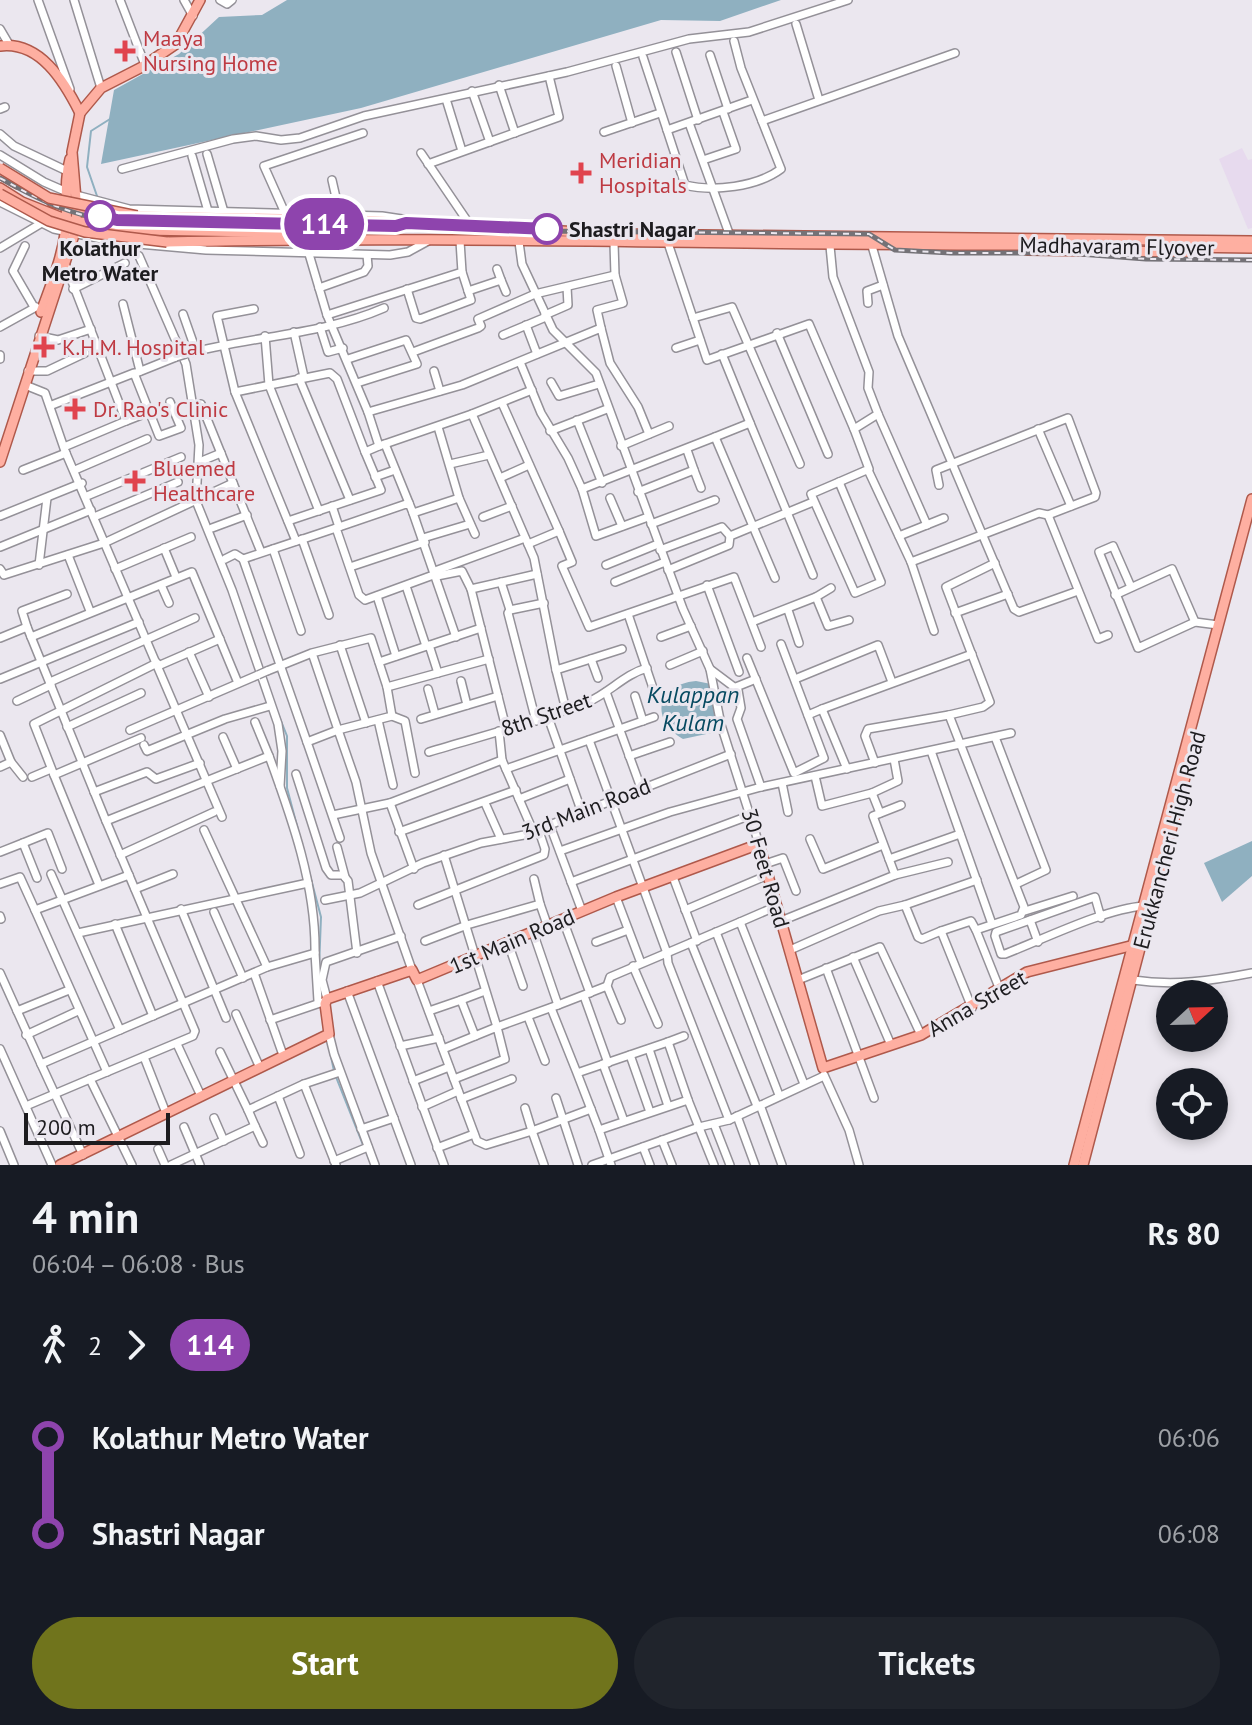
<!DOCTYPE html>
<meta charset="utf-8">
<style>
:root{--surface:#171b24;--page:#20242c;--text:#f1f3f6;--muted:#9ea1a6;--accent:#70741c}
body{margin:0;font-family:"PT Sans",sans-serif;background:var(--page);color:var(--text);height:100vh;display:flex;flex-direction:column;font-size:30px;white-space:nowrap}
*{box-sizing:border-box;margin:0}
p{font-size:26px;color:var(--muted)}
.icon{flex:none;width:44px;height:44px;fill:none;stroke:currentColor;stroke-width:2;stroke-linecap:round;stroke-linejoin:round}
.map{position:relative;height:1165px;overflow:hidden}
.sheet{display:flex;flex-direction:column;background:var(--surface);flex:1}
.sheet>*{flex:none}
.badge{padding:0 16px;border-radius:26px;font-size:28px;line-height:52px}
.needle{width:52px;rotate:68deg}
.buttons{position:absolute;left:1156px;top:980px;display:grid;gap:16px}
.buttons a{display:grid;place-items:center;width:72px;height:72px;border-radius:50%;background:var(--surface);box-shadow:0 4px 12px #0003;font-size:40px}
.scale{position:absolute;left:24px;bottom:20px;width:146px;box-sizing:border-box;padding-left:8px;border:4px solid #1d1c1f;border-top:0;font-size:22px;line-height:28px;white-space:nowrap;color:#1d1c1f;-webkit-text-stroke:6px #ebe7ef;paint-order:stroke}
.map>.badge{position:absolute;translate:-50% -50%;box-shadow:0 0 0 4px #fff}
.legs{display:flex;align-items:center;gap:12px;height:88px;padding:0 32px;font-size:26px}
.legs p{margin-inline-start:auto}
.head{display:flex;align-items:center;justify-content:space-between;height:136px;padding:0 32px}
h1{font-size:44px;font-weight:700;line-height:60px}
.primary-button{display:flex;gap:16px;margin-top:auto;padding:16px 32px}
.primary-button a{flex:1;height:92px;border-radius:48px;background:var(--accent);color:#fff;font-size:32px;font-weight:700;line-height:92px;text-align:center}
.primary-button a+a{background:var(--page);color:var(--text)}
ul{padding:0 32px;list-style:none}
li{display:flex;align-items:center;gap:28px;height:96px;font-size:30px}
li i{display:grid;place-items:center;width:12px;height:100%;margin:0 10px;background:currentColor}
li i::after{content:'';width:20px;height:20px;margin:-10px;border:6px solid;border-radius:50%;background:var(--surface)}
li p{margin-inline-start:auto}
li:first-child i{background:linear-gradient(#0000 50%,currentColor 0)}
li:last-child i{background:linear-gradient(currentColor 50%,#0000 0)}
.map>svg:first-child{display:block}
</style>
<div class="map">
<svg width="1252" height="1165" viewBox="0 0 1252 1165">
<rect width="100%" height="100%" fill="#ebe7ef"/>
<polygon fill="#e7daee" points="1242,148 1248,160 1252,159 1252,228 1248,229 1219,159"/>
<g fill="#8fb0c0">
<polygon points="287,0 781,0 720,21 661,20 361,108 101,164 114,90 179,54 219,17 262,15"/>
<path d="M696,681L711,684L717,694L725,730L683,739C651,721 654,685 696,681Z"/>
<polygon points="1252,841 1252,876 1222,902 1204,863"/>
</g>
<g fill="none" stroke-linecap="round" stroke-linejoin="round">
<g stroke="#8fb0c0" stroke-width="2">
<polyline points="97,196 87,167 91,131 110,119"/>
<polyline points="96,240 95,243 128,250 135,255"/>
<polyline points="197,412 199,426"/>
<polyline points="275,706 287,736 287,788 321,917 319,968"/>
<polyline points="328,1042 334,1071"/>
<polyline points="336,1077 363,1145"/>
<polyline points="366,1151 371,1164"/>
</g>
<defs>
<g id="minor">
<polyline points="38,0 70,89"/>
<polyline points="74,0 101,88"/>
<polyline points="120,0 145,65"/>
<polyline points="184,0 193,16"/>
<polyline points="220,0 227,4 232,0"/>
<polyline points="796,24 819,100"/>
<polyline points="0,29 10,46"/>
<polyline points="734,41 741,68 762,121 955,53"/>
<polyline points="676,52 698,120"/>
<polyline points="710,55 728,109"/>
<polyline points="643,57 667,130 752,100"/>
<polyline points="616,66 632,123"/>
<polyline points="499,85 515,133"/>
<polyline points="472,91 490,142"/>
<polyline points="446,99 462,151"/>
<polyline points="0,109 5,107"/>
<polyline points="689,123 730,236"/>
<path d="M667,130L685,185C713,192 757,187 781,169L762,121"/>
<polyline points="604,132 660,113"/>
<polyline points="0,134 14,146 67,171"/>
<polyline points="421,153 472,228"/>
<polyline points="207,154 224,212"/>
<polyline points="0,155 44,182 67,192"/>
<polyline points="192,156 208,211"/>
<polyline points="703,160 736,149 723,112"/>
<polyline points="428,164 559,117 549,76"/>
<polyline points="122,169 233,139 256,136 281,140 300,138 364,116 567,72 689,39 749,32 848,0"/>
<polyline points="332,180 340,215"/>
<polyline points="76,195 129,209 382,216 415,221"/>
<polyline points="0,202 54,229 116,242 206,250 390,255 408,252 428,241"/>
<polyline points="285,213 264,166 363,133"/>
<polyline points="522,228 519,242 522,264 553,330 596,373 683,609 710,669 738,690 741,708 737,719 761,787 670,812 560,851"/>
<polyline points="460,241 462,272 327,315 368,412 462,385 601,328 610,363 638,407 649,434"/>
<polyline points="614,243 615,275"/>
<polyline points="668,243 707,360 809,324 854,429"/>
<polyline points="25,246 13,271 34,307"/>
<polyline points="830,246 833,277 869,372 868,388 878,414 854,429 869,469 839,482"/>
<polyline points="872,246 898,336 1014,609 1019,612 1078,591"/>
<polyline points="0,248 40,224"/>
<polyline points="309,254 327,315"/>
<polyline points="139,256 186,364 199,445 196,501 232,590 278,724 282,751 280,786"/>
<polyline points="497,269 501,280"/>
<polyline points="319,288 364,272 368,266 367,255"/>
<polyline points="73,289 125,263"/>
<polyline points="407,289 416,318 420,319 471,300 462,272"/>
<polyline points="468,291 501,280 506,292"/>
<polyline points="868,303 867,291 883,285"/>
<polyline points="123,304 140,371"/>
<polyline points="254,309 217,316 235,392 330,373 337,379 365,452 379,446"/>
<polyline points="183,314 196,351"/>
<polyline points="545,315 568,305 567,287"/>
<polyline points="693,318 732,307 800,464"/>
<polyline points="526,325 537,354"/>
<polyline points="0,327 36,307"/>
<polyline points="320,327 328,352 343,348"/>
<polyline points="294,332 304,377"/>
<polyline points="777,333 828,454"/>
<polyline points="503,335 546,317"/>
<polyline points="39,336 58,340 91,329"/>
<polyline points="265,336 269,385 319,511"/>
<polyline points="676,348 700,340"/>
<polyline points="413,352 478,328 481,326 478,319 535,294 615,275 623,303 597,310 601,328"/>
<path d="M186,354C251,336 322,335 384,308"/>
<polyline points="722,354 750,423"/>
<polyline points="0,355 0,359"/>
<polyline points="348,359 406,340 417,364 357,383"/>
<polyline points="520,362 541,413 568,458 582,489 715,437 775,578"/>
<polyline points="28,371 47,371 85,353"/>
<polyline points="434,371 440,391"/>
<polyline points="136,373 176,357"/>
<polyline points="299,378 350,500"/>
<polyline points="551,382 559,396 599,384"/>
<polyline points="25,385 45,393 65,451 222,817"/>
<polyline points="532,390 472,414 534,558 556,670 622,649"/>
<polyline points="235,392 296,541"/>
<polyline points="502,403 559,531"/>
<polyline points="201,404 233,483"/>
<polyline points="52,405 134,373 159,436 181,428 170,402"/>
<polyline points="368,412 379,446 472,414"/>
<polyline points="878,414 927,525"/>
<polyline points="577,420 602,483"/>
<polyline points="126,421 149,412"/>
<polyline points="438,427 459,498 475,534"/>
<polyline points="1038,429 1071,506"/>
<polyline points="550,431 607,409"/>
<polyline points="715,437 750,423 813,575"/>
<polyline points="385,444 409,503"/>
<polyline points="621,446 669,426"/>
<polyline points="64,447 126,421 66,266"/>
<polyline points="204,460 221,453"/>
<polyline points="450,464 489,455"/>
<polyline points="23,470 66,453"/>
<polyline points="75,470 147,439"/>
<polyline points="694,470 701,488"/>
<polyline points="868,470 911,562 934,631"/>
<polyline points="375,477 395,470"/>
<polyline points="500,478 529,465"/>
<polygon points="839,482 881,582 855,593 811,494"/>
<polyline points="939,485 936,470 1068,418 1096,493 1095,497 1048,515 1098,639 1108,635"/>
<polyline points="582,489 596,536 648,517"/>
<polyline points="638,492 694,470 687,450"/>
<polyline points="87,496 181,457"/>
<polyline points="610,498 622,526"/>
<polyline points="332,506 339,527"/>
<polyline points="413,513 409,503 336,528 359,595 365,600 436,574"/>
<polyline points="0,516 82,483"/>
<polyline points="94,517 178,482"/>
<polyline points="483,517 512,506"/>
<polyline points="288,521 381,490 365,452"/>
<polyline points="651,524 715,500"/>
<polyline points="212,528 247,515"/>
<polyline points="899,536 944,518"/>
<polyline points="423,538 470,524"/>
<polyline points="302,539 329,615"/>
<polyline points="528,544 559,531 572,562 562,566 589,627 734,577 761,647"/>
<polyline points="0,547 91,510"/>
<polyline points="164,548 176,577"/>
<polyline points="273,549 301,631"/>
<polyline points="660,550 722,527 730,536"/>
<polyline points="68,555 90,611"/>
<polyline points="225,559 235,554 243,559"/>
<polyline points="911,562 1039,513 1048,515"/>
<polyline points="995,563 946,587 990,702 983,707 949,715 1024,907 1021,915 976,930 1000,990"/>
<polyline points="39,565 47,498"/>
<polyline points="606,565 658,544"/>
<polyline points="350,567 425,542"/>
<polyline points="0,569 4,575 104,543 233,483 261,552"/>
<polyline points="115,569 191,537"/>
<polyline points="668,570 729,545 730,536 813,502"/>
<polyline points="435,571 525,538"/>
<polyline points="437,576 462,571 471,589"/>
<polyline points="501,582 510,610"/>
<polyline points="615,582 665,562"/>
<polyline points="161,585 169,603"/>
<polyline points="707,585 739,672"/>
<polyline points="406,586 426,646"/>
<polyline points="1131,587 1113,546 1099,552 1138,648 1195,622 1218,625"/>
<polyline points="1115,595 1172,569 1195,622"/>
<polyline points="377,596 396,656"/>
<polyline points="816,597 831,588"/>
<polyline points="788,610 799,643"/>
<polyline points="955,613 1008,594"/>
<polyline points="628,614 654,691"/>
<polyline points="752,622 816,597 828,626 849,620"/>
<polyline points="27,627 22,611 67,594"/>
<polyline points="31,637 192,572 238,683"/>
<polyline points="456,637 413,513 459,498"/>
<polyline points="661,637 691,626"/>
<polyline points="0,638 27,627 106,821"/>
<polyline points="340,645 366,723"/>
<polyline points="429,645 438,673"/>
<polyline points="189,652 209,697"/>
<polyline points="747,658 794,773 824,758 781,644"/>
<polyline points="591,659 598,678"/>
<polyline points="379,662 481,628"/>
<polyline points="670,665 703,651"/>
<polyline points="158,666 220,639"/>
<polyline points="710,669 721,725 759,844"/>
<polyline points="556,670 566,710"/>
<polyline points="267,671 312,653 338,730 392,716 387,687 371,638 312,653"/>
<polyline points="0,679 139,622"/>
<polyline points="795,679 878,645 892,682"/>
<polyline points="461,681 467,705"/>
<polyline points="50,682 195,618"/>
<polyline points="387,687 489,659"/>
<polyline points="736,687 756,679"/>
<polyline points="428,689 435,714"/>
<polyline points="606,692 641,788"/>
<polyline points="635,696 643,721"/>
<polyline points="17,701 51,685"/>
<polyline points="822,709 972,654"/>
<polyline points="808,715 822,709 847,769"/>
<polyline points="392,716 405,721 415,773"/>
<polyline points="548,717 581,810"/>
<polyline points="421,719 498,696"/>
<polyline points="378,720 393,785"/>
<polyline points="536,721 508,613 510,610 544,603"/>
<polyline points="67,727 141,693"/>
<polyline points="506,728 471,589 537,574"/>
<polyline points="130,730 258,675"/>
<polyline points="499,731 502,760 533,831"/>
<polyline points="0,735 11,762 0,767"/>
<polyline points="223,737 237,769"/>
<polyline points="995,737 1046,870 1016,884"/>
<polyline points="589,740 667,953 668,963 729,1120"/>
<polyline points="307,742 243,559 336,528"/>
<polyline points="144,745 147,751 225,719 270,706"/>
<polyline points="931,751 992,924"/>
<path d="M429,752C482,736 537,722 588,702C609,693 625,674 647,668"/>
<polyline points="629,756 670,742"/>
<polyline points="11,762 23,777"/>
<polyline points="875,763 865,736 868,729 949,715"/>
<polyline points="506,769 654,717"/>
<polyline points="296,774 326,868 331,875 343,875 348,881 357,953"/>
<polyline points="54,775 34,724 157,663"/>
<polyline points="815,776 822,806 872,793 880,813"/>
<polyline points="32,777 51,769"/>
<polyline points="782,783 788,812"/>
<polyline points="761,787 1011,733"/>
<polyline points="94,792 147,772 156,779 200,763"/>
<polyline points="872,793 898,781 894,759"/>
<polyline points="519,799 570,779"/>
<polyline points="390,803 414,869"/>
<polyline points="485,803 501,839"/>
<polyline points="333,815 390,803 502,760"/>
<polyline points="549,823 582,911"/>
<polyline points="399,832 516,790"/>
<polyline points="340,838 307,742 338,730 356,782 371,853 412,970"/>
<polyline points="810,839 823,869 883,845"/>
<polyline points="23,843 48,833 62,869"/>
<polyline points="337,847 345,877"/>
<polyline points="0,852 23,843 37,878"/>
<polyline points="120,855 214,812"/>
<polyline points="444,855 497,1027 558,1005"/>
<polyline points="889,859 960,834"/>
<polyline points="765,864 783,858 796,891"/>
<polyline points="51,874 120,1030 267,967 204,830"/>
<polyline points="895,875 948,862"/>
<polyline points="673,877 697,941"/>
<polyline points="534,879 540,904"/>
<polyline points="571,882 751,815"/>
<polyline points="0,884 20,877 35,910"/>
<polyline points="99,885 54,775 141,738"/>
<polyline points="135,889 173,874"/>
<polyline points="616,897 641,963"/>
<polyline points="325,900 360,893 423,863 481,843 524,835 731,754"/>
<polyline points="418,905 544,855 545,849 538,828"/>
<polyline points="181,909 226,1018"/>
<polyline points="685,910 768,875"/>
<polyline points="1025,911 1073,896"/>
<polyline points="214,912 243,978"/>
<polyline points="0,916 1,919"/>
<path d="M1101,918L1095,897L1092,898L996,932L995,936L1001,954H1005C1044,939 1104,909 1144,906"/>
<polyline points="563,920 590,993"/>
<polyline points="1030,920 1038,942"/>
<polyline points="781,921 895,875 873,816 901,805"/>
<polyline points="740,922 777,906"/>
<polyline points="115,924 153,1016"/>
<polyline points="941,931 971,921 976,930"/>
<polyline points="533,932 558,1005 607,986"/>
<polyline points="716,932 779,1095"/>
<polyline points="78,933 308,883"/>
<polyline points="425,941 467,925 540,904 548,927"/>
<polyline points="596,942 628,930"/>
<polyline points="508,943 523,986"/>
<polyline points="691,943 757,1106"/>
<polyline points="790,950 879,911 905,905"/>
<polyline points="315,953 318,1001"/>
<polyline points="853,957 891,1045"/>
<polyline points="633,966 658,1024"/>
<path d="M267,967L315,953C316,886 292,819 269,756"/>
<polyline points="826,968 874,1098"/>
<polyline points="0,973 41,1064 120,1030"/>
<polyline points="254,973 283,1055"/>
<polyline points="417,980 477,1141 486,1145 532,1131 544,1165"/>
<polyline points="798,980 880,947 921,1035"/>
<path d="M1133,980C1174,986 1211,981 1252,973"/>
<polyline points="377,981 444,1165"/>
<polyline points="347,991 411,1165"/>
<polyline points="584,996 608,1063"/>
<polyline points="327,999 322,980 326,962 401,936"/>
<polyline points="461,1000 485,991"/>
<polyline points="551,1008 577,1073 668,1042 688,1100 599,1130 577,1073"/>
<polyline points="972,1008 941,931 922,939 918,937 905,905 977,880"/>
<polyline points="17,1011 69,990"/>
<polyline points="429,1011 461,1000 475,1036"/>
<polyline points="236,1014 260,1068"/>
<polyline points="528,1017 545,1061"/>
<polyline points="270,1020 326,1001"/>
<polyline points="621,1020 607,986 610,977 740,922 804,1084"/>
<polyline points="329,1034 334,1054 375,1165"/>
<polyline points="26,1035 78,1011"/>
<polyline points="668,1042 684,1036"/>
<polyline points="177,1044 201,1096"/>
<polyline points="400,1046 439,1038"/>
<polyline points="0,1049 52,1165"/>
<polyline points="443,1049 497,1027 505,1059 454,1079"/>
<polyline points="649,1049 668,1106"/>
<polyline points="220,1052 248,1110 304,1084 340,1072"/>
<polyline points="630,1055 650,1112"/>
<polyline points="144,1057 166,1113"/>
<polyline points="41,1064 83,1155"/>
<polyline points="603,1064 624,1121"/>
<polyline points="107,1072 35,910 129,875"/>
<polyline points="824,1075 849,1130 859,1165"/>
<polyline points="413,1081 449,1067"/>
<polyline points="304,1084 336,1165"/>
<polyline points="278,1096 300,1154"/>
<polyline points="556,1098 578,1165"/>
<polyline points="461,1099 512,1079"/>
<polyline points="688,1100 714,1165"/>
<polyline points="760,1105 782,1165"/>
<polyline points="26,1106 90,1079"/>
<polyline points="422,1107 458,1091"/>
<polyline points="525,1108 532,1131 591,1109"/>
<polyline points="737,1116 755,1165"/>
<polyline points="214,1118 224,1141"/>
<polyline points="714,1124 730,1165"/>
<polyline points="255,1126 263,1143"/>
<polyline points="184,1127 200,1165"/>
<polyline points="361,1129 394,1118"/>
<polyline points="599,1130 611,1165"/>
<polyline points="0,1131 14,1165"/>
<polyline points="662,1140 672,1165"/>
<polyline points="643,1147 650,1165"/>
<polyline points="437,1148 474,1134"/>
<polyline points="158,1149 165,1165"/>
<polyline points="334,1161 368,1147"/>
<polyline points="132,1165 90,1079 193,1036 195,1031 106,821 269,756 255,722"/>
<polyline points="171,1165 255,1126 248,1110"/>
<polyline points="592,1165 699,1127 729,1120 824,1076"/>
</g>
<g id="major">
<path d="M0,46C40,41 64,81 80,113"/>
<polyline points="0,174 18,184"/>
<polyline points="0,188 22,202 75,223 92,221 116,228 143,230 308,233"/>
<polyline points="52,202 117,220 143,221"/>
<polyline points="137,216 359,220 616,234 1252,241"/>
<path d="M167,242C457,235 747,246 1037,245"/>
<polyline points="1183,247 1252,248"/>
<polyline points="1027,250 1189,252"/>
<path d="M41,312C50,287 61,261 65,234C69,209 63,184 70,159"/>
<polyline points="0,462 74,235 77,211 72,152 80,113 101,88 142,67 176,44 200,0"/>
<polyline points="60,1165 329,1034 325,1004 327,999 412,970 417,980 616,897 759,844 823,1068 921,1035 1027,972 1134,945"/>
<polyline points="1074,1165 1252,499"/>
<polyline points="1083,1165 1189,762"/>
</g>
</defs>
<use href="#minor" stroke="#949198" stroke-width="10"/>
<use href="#major" stroke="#af594b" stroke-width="12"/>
<use href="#minor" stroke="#fff" stroke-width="7"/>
<use href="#major" stroke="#feafa1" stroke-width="9"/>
<defs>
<path id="rail" d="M0,178C41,201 70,215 116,222L433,230L869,234L895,250L951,253H1066L1146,259L1252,260"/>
</defs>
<use href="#rail" stroke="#747277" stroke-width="5"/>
<use href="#rail" stroke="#ebe7ef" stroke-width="2" stroke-dasharray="6" stroke-linecap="butt"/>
<defs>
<g id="minor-bridge">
<polyline points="176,357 186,354"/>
<polyline points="258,675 267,671"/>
</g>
<g id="major-bridge">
<polyline points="0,168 49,198 137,216"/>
<polyline points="0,194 49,221 85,232 167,242"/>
</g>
</defs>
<use href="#minor-bridge" stroke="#949198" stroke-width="10" stroke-linecap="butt"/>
<use href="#major-bridge" stroke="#af594b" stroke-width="12" stroke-linecap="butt"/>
<use href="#minor-bridge" stroke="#fff" stroke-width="7"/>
<use href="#major-bridge" stroke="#feafa1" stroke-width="9"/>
</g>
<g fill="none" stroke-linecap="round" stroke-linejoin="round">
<defs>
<polyline id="line-1" points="100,216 117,220 396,226 406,223 547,229"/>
</defs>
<use href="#line-1" stroke="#fff" stroke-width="18"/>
<use href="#line-1" stroke="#8e44ad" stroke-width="12"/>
</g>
<g fill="#e0444e" stroke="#ebe7ef" stroke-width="3">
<path d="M121 39h8v8h8v8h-8v8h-8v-8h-8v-8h8z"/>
<path d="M577 161h8v8h8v8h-8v8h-8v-8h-8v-8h8z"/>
<path d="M40 335h8v8h8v8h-8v8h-8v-8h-8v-8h8z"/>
<path d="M71 397h8v8h8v8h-8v8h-8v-8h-8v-8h8z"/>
<path d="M131 469h8v8h8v8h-8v8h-8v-8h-8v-8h8z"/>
</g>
<g fill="#fff" stroke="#8e44ad" stroke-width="4">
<circle cx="100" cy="216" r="14"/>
<circle cx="547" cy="229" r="14"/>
</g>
<g text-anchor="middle" stroke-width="6" stroke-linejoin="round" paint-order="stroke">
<g font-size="22" fill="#be3a42" stroke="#ebe7ef" text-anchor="start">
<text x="143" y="46">Maaya<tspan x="143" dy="25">Nursing Home</tspan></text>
<text x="599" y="168">Meridian<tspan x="599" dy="25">Hospitals</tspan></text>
<text x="62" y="355">K.H.M. Hospital</text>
<text x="93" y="417">Dr. Rao's Clinic</text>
<text x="153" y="476">Bluemed<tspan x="153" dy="25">Healthcare</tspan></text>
</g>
<g font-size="22" font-weight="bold" fill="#1d1c1f" stroke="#ebe7ef" text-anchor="start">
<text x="569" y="237">Shastri Nagar</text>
<text x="100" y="256" text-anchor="middle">Kolathur<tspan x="100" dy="25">Metro Water</tspan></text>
</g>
<g font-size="22" fill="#1d1c1f" stroke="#ebe7ef">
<text transform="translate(1117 246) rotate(1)" y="8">Madhavaram Flyover</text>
<text transform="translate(546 714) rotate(-19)" y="8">8th Street</text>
<text transform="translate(586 809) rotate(-21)" y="8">3rd Main Road</text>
<text transform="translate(1169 840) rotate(-75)" y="8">Erukkancheri High Road</text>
<text transform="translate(766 868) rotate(74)" y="8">30 Feet Road</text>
<text transform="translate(512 941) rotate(-23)" y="8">1st Main Road</text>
<text transform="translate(977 1003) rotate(-30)" y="8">Anna Street</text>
</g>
<g font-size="24" font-style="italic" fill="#074a61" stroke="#ebe7ef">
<text x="693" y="703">Kulappan<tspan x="693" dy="28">Kulam</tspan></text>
</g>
</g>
</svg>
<div class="buttons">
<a><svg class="needle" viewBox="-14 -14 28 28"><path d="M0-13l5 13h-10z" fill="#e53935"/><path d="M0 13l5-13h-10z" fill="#9ea1a6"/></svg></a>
<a><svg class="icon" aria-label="locate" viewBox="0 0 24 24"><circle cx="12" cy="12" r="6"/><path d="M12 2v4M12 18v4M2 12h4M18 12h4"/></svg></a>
</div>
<div class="scale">200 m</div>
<b class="badge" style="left:324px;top:224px;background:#8e44ad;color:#fff">114</b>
</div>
<section class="sheet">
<div class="head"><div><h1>4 min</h1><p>06:04 – 06:08 · Bus</p></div><b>Rs 80</b></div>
<div class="legs"><svg class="icon" aria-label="walk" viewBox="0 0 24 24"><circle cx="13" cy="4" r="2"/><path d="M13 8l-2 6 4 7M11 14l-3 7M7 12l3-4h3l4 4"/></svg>2<svg class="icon" aria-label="forward" viewBox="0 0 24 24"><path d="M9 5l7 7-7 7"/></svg><b class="badge" style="background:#8e44ad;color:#fff">114</b></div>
<ul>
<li><i style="color:#8e44ad"></i><b>Kolathur Metro Water</b><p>06:06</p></li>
<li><i style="color:#8e44ad"></i><b>Shastri Nagar</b><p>06:08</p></li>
</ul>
<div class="primary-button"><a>Start</a><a>Tickets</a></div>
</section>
